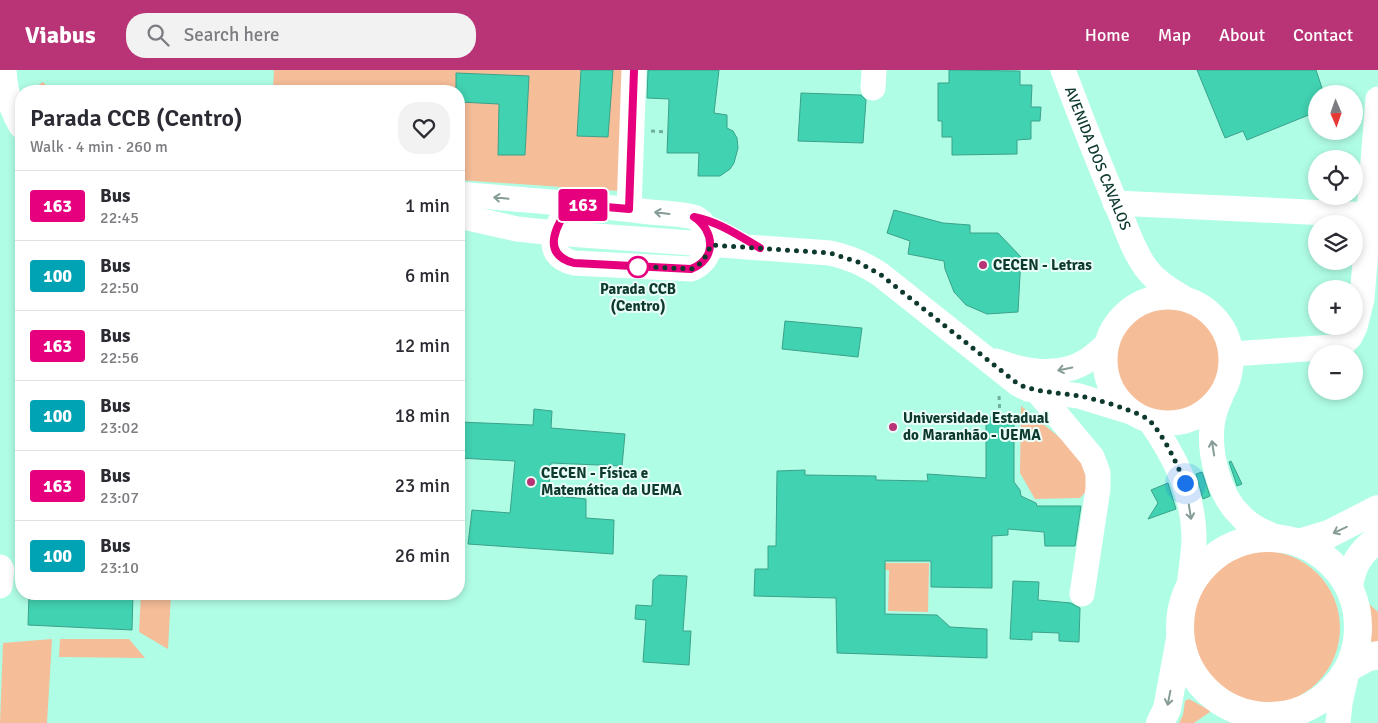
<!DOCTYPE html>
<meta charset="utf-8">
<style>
:root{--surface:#fff;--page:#f2f2f3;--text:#2b2b33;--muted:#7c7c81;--line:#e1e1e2;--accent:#b93377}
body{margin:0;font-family:Signika,sans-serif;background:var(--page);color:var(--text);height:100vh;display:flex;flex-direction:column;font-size:19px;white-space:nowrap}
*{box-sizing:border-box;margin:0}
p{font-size:16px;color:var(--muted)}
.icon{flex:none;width:28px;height:28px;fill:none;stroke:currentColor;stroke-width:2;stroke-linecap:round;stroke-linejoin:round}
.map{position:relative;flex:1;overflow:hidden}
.drawer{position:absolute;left:15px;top:15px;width:450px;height:515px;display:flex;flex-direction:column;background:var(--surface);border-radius:20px;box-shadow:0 2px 8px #0003}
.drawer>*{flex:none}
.badge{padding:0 10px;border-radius:4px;font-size:18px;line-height:32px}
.needle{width:32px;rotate:178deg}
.buttons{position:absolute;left:1308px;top:15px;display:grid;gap:10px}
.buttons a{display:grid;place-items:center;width:55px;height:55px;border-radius:50%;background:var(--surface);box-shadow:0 2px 8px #0003;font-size:25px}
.you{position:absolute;width:25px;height:25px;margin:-12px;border:4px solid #fff;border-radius:50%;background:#1a73e8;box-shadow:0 0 0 8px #1a73e833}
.map>.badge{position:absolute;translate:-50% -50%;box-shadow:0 0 0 2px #fff}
.round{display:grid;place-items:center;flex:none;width:52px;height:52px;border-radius:20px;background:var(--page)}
.head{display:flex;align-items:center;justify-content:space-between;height:85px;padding:0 15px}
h1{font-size:24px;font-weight:600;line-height:38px}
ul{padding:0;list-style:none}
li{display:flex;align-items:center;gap:15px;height:70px;padding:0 15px;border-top:1px solid var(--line)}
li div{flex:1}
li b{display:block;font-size:19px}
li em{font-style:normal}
li .badge{min-width:55px;font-weight:700;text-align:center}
header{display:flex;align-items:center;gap:30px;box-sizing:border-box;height:70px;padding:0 25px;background:var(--accent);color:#fff}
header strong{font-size:24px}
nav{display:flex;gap:28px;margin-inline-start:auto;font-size:18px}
.search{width:350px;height:45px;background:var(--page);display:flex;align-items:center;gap:12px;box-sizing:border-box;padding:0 18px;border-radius:20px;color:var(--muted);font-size:19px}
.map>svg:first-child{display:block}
</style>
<header>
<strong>Viabus</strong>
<div class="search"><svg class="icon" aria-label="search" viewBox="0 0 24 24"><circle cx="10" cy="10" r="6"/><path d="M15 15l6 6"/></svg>Search here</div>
<nav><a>Home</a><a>Map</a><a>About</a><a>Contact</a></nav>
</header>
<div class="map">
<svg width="1378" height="653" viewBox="0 0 1378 653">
<rect width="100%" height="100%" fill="#b0fde6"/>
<g fill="#f5bd98">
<polygon points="274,0 623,0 619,121 459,110 459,21 273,21"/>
<polygon points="43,12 51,21 30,21"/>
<circle cx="1168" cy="292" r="53"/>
<polygon points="1021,336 1103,403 1080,428 1035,429 1020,403"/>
<circle cx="1263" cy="558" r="77"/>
<polygon points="853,493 929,493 928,542 888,541 889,500 860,499"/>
<polygon points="141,524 171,524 168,579 139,562"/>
<polygon points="1365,533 1369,534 1378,542 1378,573 1374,573 1371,571"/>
<polygon points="52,569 47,653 0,653 3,573"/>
<polygon points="60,569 129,569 145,588 59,587"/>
<polygon points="1189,629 1209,640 1210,642 1194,653 1179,653 1183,645 1185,631"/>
</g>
<g fill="#41d2b1" stroke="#3ba289">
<polygon points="581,0 613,0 608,67 577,66"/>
<polygon points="648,0 719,0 714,43 727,45 727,58 733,61 737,68 738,78 734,93 730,99 720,106 698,106 699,83 667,83 669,29 647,28"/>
<polygon points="949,0 1020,1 1020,15 1032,15 1031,37 1041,37 1040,51 1031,51 1031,69 1017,70 1017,84 952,85 952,67 942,67 942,51 938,51 938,13 949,13"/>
<polygon points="1197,0 1316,0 1324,24 1316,24 1316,42 1247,70 1243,61 1225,68"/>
<polygon points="456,3 529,6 525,85 498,85 499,34 459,32 459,21 456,21"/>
<polygon points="801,23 861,25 866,30 863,73 798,71"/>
<polygon points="894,140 943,153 970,155 970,163 998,163 1021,187 1018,242 987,244 966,235 954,222 945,199 944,191 908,184 910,171 887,163"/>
<polygon points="785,251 862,258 858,287 782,279"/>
<polygon points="534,339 552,341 551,358 625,364 622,396 551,393 548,425 586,429 586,448 614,450 613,484 468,474 472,440 510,443 515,391 459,388 459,352 533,355"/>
<polygon points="986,347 1014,348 1014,412 1020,420 1021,426 1036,433 1037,436 1081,436 1075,476 1045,476 1044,462 1008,459 1008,465 992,466 992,518 931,517 931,491 885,491 885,544 937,545 950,557 987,559 987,588 837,583 836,528 754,526 755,499 768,499 768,476 776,476 777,401 805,400 805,405 876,406 876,410 928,411 927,404 986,408"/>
<polygon points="1231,391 1242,414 1237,416 1229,392"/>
<polygon points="1202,402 1210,426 1203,429 1196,404"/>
<polygon points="1168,413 1176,439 1148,449 1158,433 1151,420"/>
<polygon points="659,505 687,506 683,561 691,561 689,595 643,592 646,550 635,549 636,535 652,536 653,510"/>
<polygon points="1013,511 1039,512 1038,530 1071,533 1080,538 1079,572 1059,571 1059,563 1032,562 1032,570 1010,569"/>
<polygon points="29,524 133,524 132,560 28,555"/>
</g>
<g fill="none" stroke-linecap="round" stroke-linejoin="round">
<g stroke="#6faf9d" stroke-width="3" stroke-dasharray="4 4" stroke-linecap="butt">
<polyline points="651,61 668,62"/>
<polyline points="999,326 1000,348"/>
</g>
<g stroke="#fff" stroke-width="25">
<path d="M4,0C5,21 10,37 21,56"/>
<path id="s1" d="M1063,0C1081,48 1100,96 1120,143C1127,161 1134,182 1146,198C1156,212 1171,220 1185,229"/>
<polyline points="873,18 874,0"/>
<path d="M459,124C522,130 587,134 650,142C660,143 688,144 696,148C705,153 713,166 710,177C707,188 701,195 691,199L574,193C539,184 557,153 572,135"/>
<polyline points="1115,133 1370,145"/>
<polyline points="629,139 634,0"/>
<path d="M459,146L517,159L555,163L830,183C849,187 865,194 881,205L1018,314L1028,319L1079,326L1131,342"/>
<circle cx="1168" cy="290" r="63"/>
<polyline points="1232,284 1334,277 1345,272 1350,267 1355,257 1362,229 1378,29"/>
<path d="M996,291C1024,302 1061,308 1088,290C1095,285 1100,280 1106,275"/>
<polyline points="1037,321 1092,387 1098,403 1098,419 1082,524"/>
<path d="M1221,326C1217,335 1213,345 1212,356C1209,384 1219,426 1241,446C1251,457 1264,462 1278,468"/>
<path d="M1150,351C1174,385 1193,422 1194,466C1194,483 1191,499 1189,516"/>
<polyline points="0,497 2,500 0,516"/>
<polyline points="1338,653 1340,633 1347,602"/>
</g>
<g stroke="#fff" stroke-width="28">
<circle cx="1269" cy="557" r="89"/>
<polyline points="1299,473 1329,464 1378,439"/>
<path d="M1349,517C1352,495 1360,482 1378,469"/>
<polyline points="1350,597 1366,588 1378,585"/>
<polyline points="1160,653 1167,639 1180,569"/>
</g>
</g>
<defs><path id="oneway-shaft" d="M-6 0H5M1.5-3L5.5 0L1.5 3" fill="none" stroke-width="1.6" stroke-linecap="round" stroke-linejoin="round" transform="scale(1.25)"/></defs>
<g stroke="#869c97">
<use href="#oneway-shaft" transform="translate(501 128) rotate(-174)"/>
<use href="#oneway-shaft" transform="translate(662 143) rotate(-173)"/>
<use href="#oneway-shaft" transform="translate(1065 299) rotate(168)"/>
<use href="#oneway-shaft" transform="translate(1213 378) rotate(-99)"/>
<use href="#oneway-shaft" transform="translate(1190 442) rotate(81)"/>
<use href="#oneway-shaft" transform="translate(1340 460) rotate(155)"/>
<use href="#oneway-shaft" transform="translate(1169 628) rotate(101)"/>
</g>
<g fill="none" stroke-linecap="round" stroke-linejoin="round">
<defs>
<path id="line" d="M634,0L629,139L572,134C557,153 539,184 574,193L691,199C717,189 715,161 694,147C719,152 738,165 760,178"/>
</defs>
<use href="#line" stroke="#fff" stroke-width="11"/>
<use href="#line" stroke="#e6007e" stroke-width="8"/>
<path stroke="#0d392f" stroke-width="5" stroke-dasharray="0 9" d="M638,197L629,196L691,199C703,194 706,186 711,175L830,183L858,192L881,205L1018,314C1037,323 1058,322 1079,326C1093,328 1142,342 1151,352C1166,370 1176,392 1185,413"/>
</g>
<g fill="#b93377" stroke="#ebfdf7" stroke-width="2">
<circle cx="983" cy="195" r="5"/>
<circle cx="893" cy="357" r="5"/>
<circle cx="531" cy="412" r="5"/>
</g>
<circle fill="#fff" stroke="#e6007e" stroke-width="2.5" cx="638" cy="197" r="10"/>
<g text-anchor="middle" stroke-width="4" stroke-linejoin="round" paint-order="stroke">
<g font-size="15" fill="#0d392f" stroke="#ebfdf7">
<text dy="5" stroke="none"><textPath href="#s1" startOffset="95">AVENIDA DOS CAVALOS</textPath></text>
</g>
<g font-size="15" font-weight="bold" fill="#0d392f" stroke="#ebfdf7" text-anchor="start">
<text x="993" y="200">CECEN - Letras</text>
<text x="903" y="353">Universidade Estadual<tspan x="903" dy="17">do Maranhão - UEMA</tspan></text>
<text x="541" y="408">CECEN - Física e<tspan x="541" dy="17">Matemática da UEMA</tspan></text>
</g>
<g font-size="15" font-weight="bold" fill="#0d392f" stroke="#ebfdf7">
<text x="638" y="224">Parada CCB<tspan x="638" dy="17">(Centro)</tspan></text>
</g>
</g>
</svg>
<div class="buttons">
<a><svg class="needle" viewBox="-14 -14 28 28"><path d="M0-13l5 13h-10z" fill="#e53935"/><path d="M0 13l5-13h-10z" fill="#7c7c81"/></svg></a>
<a><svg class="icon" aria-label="locate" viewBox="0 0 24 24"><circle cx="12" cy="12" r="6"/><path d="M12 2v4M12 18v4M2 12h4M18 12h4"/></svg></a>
<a><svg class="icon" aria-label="layers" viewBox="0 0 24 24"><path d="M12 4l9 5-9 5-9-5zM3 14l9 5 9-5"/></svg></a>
<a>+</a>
<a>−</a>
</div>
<div class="you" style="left:1185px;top:413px"></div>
<b class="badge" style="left:583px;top:135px;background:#e6007e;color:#fff">163</b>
<section class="drawer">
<div class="head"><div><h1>Parada CCB (Centro)</h1><p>Walk · 4 min · 260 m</p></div><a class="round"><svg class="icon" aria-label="heart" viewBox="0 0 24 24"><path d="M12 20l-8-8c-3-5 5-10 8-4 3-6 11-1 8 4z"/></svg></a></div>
<ul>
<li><span class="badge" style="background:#e6007e;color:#fff">163</span><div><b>Bus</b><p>22:45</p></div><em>1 min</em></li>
<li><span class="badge" style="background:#00a3b4;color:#fff">100</span><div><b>Bus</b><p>22:50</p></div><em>6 min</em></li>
<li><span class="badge" style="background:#e6007e;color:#fff">163</span><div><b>Bus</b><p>22:56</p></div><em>12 min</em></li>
<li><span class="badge" style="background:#00a3b4;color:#fff">100</span><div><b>Bus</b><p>23:02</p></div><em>18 min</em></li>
<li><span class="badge" style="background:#e6007e;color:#fff">163</span><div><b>Bus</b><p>23:07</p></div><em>23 min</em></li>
<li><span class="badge" style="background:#00a3b4;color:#fff">100</span><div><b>Bus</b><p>23:10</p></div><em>26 min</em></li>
</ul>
</section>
</div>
